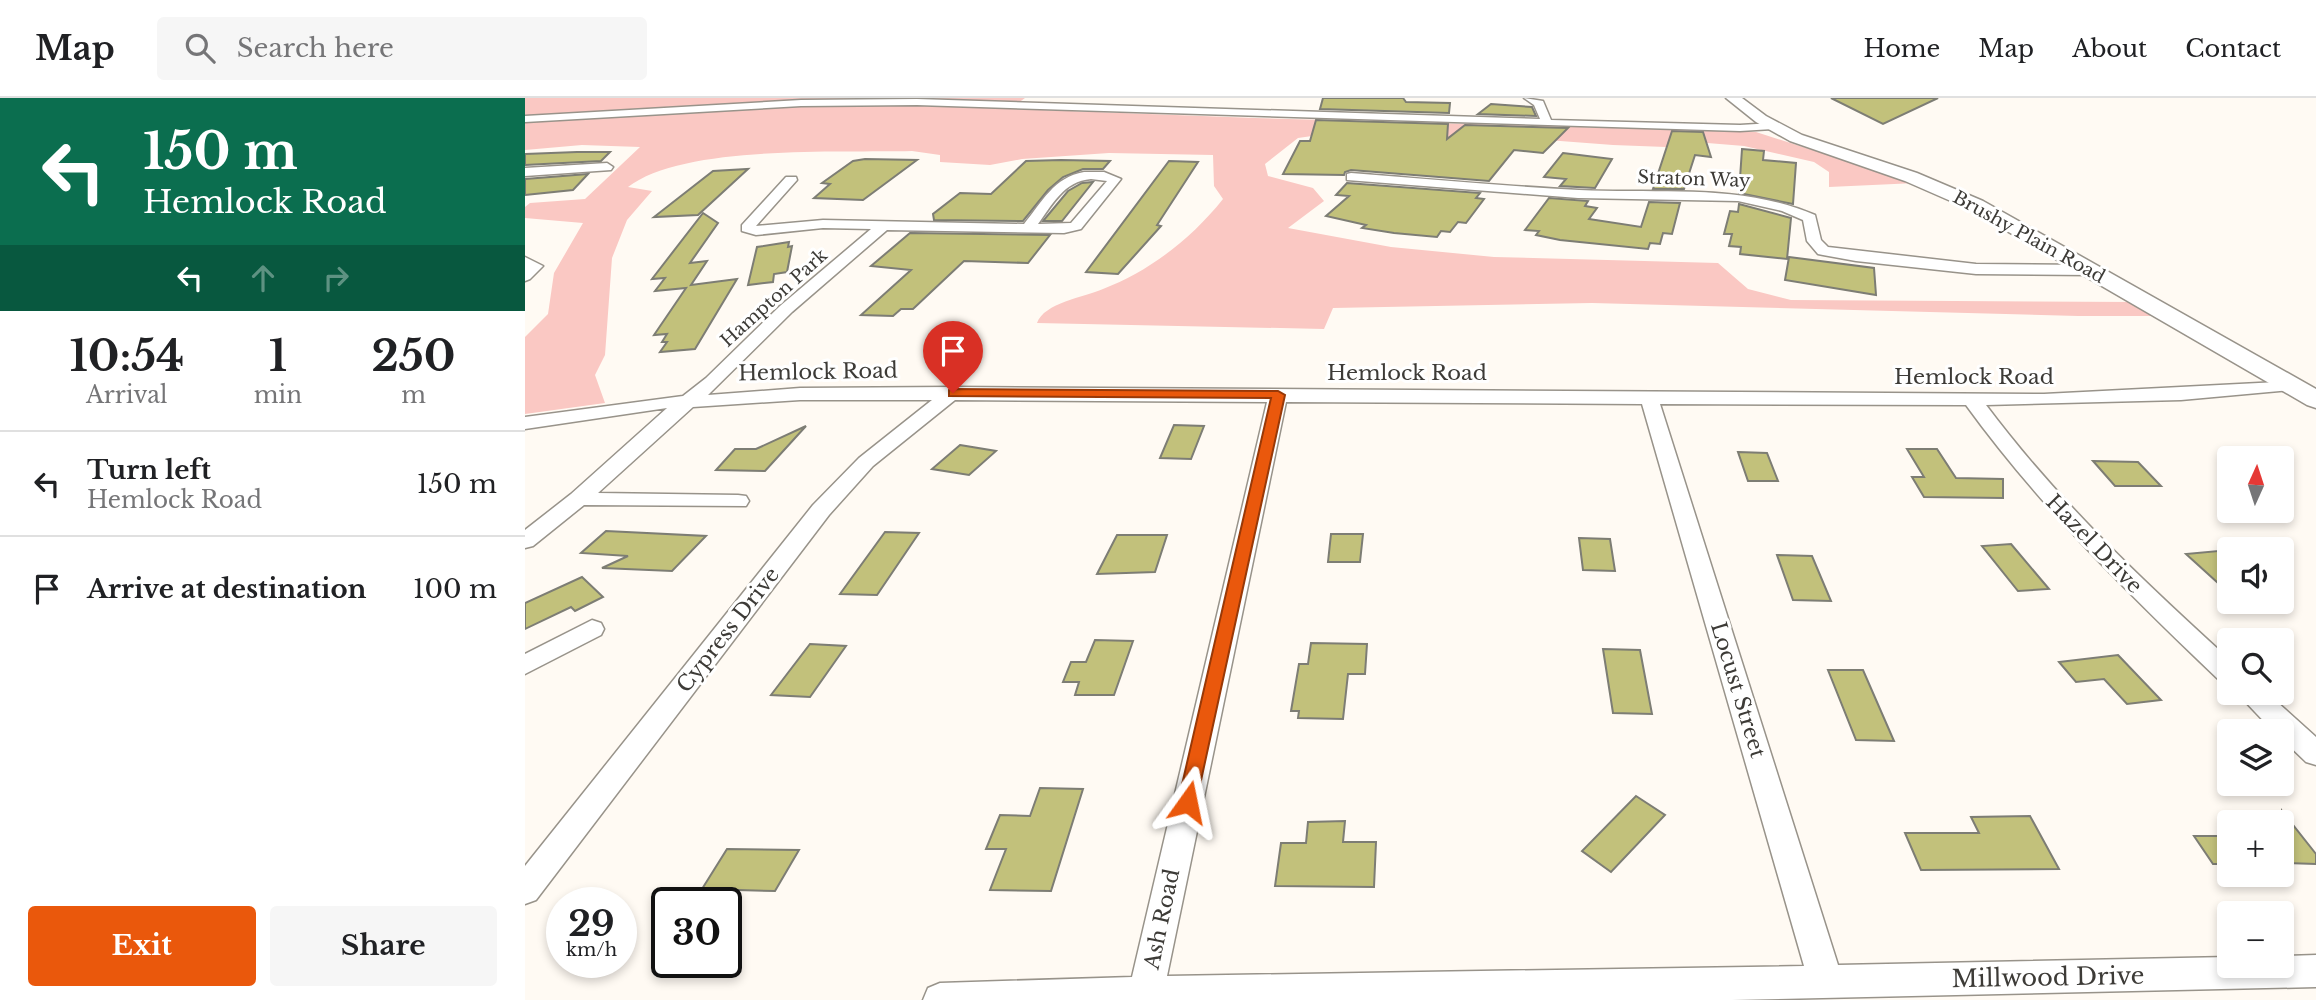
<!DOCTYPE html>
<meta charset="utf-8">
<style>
:root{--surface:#fff;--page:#f6f6f6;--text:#202124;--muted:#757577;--line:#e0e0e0;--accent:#ea580c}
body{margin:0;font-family:"Libre Baskerville",serif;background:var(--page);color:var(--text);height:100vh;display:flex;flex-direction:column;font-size:26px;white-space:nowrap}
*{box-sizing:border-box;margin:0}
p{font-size:23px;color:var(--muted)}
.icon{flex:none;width:38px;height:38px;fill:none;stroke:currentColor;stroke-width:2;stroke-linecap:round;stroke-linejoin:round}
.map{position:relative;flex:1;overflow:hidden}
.sheet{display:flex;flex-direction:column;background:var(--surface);width:525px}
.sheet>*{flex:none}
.banner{background:#0b6e4f;color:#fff;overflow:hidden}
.needle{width:46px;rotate:3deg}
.fabs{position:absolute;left:1692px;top:348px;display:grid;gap:14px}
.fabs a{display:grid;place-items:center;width:77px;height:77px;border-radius:7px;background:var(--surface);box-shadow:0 4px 10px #0003;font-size:35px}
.speed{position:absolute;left:21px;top:789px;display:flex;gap:14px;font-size:35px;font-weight:700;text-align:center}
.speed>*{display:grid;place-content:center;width:91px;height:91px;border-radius:50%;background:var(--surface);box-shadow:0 4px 10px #0003;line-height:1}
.speed small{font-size:18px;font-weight:400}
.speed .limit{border:4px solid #111;border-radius:10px;background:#fff;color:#111}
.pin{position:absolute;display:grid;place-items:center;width:60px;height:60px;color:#fff;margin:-72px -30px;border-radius:50% 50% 50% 0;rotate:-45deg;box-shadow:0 0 7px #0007}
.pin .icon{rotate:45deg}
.me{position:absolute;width:77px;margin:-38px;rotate:12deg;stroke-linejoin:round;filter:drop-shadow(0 0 5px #0008)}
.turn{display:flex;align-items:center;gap:24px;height:147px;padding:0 28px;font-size:32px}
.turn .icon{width:91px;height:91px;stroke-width:2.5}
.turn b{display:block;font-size:49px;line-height:60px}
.lanes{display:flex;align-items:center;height:66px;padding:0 28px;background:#0003;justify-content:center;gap:35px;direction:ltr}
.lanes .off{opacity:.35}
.eta{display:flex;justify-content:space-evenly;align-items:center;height:119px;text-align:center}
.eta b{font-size:42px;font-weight:700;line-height:49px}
.button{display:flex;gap:14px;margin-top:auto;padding:14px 28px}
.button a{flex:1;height:80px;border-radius:7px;background:var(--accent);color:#fff;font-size:28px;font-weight:700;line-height:80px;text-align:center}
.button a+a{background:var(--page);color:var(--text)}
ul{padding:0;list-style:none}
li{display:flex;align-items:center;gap:21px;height:105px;padding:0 28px;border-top:2px solid var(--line)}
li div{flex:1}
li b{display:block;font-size:26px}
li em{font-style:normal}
header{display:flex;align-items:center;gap:42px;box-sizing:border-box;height:98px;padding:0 35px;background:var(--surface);border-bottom:2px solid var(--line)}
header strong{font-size:33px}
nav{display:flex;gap:38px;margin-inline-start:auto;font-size:24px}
.search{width:490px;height:63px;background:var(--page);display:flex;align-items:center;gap:18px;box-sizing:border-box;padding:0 24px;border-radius:7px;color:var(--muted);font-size:26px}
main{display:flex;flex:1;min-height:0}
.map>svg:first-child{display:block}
.green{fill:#fac8c3}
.building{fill:#c2c17b;stroke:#7d7d74;stroke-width:2}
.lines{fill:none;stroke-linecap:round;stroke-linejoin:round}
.street-casing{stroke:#98938a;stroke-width:3}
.secondary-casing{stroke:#98938a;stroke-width:3}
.street{fill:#fff;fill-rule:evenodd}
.secondary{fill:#fff;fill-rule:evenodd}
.route{fill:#ea580c;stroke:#983908;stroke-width:2}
.labels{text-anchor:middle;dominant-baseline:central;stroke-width:6;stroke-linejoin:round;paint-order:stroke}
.far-street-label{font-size:18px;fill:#3d3b37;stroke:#fff}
.street-label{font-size:21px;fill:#3d3b37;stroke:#fff}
.near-street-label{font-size:24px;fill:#3d3b37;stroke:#fff}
</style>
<header>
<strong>Map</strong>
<div class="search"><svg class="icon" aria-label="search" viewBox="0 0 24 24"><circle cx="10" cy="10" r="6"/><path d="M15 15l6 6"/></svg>Search here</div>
<nav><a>Home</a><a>Map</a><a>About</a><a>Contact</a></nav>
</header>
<main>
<section class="sheet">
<div class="banner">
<div class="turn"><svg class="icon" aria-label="left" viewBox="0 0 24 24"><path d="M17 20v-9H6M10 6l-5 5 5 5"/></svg><div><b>150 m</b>Hemlock Road</div></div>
<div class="lanes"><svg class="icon" aria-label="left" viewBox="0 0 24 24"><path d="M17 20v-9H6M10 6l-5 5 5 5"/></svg><svg class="icon off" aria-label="ahead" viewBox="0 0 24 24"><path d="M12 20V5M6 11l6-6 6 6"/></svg><svg class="icon off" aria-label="right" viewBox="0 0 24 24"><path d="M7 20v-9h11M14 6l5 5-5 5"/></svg></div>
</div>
<div class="eta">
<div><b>10:54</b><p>Arrival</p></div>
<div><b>1</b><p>min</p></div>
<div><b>250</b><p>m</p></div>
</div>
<ul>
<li><svg class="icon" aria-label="left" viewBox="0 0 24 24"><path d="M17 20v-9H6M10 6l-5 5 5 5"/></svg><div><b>Turn left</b><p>Hemlock Road</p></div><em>150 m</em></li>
<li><svg class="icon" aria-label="arrive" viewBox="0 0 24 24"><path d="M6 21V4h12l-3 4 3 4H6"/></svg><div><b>Arrive at destination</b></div><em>100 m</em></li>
</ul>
<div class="button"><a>Exit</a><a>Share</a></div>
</section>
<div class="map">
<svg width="1791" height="902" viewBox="0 0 1791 902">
<rect width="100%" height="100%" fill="#fffaf3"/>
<g class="green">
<path d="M0 0H500L493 5 373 2 0 19Z"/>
<path d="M359 6 730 20 1231 34 1391 85 1304 89V74L1289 64 1219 48 1158 43 1141 49 1088 47 971 38 929 42 815 34 773 40 740 66 743 78 788 90 799 103 763 130 866 149 969 159 1193 165 1223 191 1266 202 1609 204 1633 218H1553L1067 205 808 210 799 231 512 225C519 205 559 199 578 191 625 173 667 140 698 101L689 88 688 57 584 55 497 61 465 67 415 64V57L387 53C316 55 158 46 103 89L127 93 102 122 87 160 80 257 70 277 80 305 0 316V239L23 216 29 175 58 125 0 120V109L5 105 60 101 115 49 57 47 0 52V23L270 8Z"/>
</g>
<g class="building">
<path d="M798 0H878L881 4 925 5 924 15 795 11Z"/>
<path d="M1306 0H1413L1358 26Z"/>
<path d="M966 6 1007 9 1011 18 953 16Z"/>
<path d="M791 22 923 26 922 41 940 27 1043 30 1018 55 989 52 964 83 826 72 820 74 819 77 758 76 775 43H785Z"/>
<path d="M1147 33 1178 34 1186 59 1170 57 1159 91H1128Z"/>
<path d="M1217 51 1239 53 1238 62 1271 65 1268 106 1214 95Z"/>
<path d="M52 54H85L76 63 0 67V56Z"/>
<path d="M1038 55 1087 61 1070 90 1035 88 1041 81 1019 79Z"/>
<path d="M340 61 392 62 338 102 289 100 305 86 297 85 328 63Z"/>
<path d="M536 62 585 63 578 71H558L538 79 523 92 498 123 409 122 408 116 435 95 466 96 501 63Z"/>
<path d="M644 63 673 64 632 127 636 128 593 176 561 174Z"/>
<path d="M223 71 173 117 129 119 188 73Z"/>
<path d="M63 76 48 92 0 97V81Z"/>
<path d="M568 84 537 123H518L543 93 557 85Z"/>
<path d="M822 85 955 95 951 100 959 101 941 125 933 124 925 134 916 133 912 139 869 135 837 130 841 127 801 118 824 98 811 97Z"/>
<path d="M1024 100 1063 103 1060 108 1072 110 1064 121 1116 129 1124 104 1155 105 1147 136 1138 135 1135 146 1125 145 1123 151 1035 142 1011 137 1014 133 1000 132Z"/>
<path d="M1214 106 1266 120 1262 161 1215 156 1216 149 1204 148 1207 136H1199L1205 113 1213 114Z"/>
<path d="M178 115 193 125 165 165 182 163 166 187 212 181 170 251 135 254 142 244H137L142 236 129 237 161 190 130 193 140 180 127 181Z"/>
<path d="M385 135 525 137 503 165 439 163 388 211H376L368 218 336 217 386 172 346 168Z"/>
<path d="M264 144 263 149 267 148 262 174 249 176 248 184 223 187 232 149Z"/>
<path d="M1264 159 1349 170 1351 197 1260 182Z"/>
<path d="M649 327 679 328 666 361 635 360Z"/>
<path d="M281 328 240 373 191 372 210 351H231Z"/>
<path d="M435 347 471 353 444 377 407 371Z"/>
<path d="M1382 351H1412L1431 380 1478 381V400L1399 399 1387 379H1399Z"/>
<path d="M1213 354 1242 355 1253 383H1223Z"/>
<path d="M1568 363 1613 364 1636 388H1590Z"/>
<path d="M81 433 181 438 147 473 77 470 103 458 56 455Z"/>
<path d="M360 434 394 435 352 497 315 496Z"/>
<path d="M806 436H838L835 464H803Z"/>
<path d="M592 437H642L630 474 572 476Z"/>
<path d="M1054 440 1085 441 1090 473 1058 472Z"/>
<path d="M1486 446 1524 491 1493 493 1457 448Z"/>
<path d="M1704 452V495L1661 456Z"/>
<path d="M1252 457 1287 458 1306 503 1268 502Z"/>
<path d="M57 479 78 499 50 513 46 509 0 531V505Z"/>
<path d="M570 542 608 543 589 597H550L554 584H538L546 564H561Z"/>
<path d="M786 545 842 546 840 576H823L818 621 773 620 774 613H766L774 566H783Z"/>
<path d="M285 546 321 548 285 599 246 597Z"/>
<path d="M1078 551 1115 552 1127 616 1088 615Z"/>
<path d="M1593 557 1636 602 1602 606 1579 581 1551 584 1534 564Z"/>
<path d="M1303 572H1338L1369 643 1331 642Z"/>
<path d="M515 690 558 691 526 793 465 792 481 751H461L475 717 505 718Z"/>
<path d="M1111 698 1140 717 1086 774 1057 753Z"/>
<path d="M1757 713 1791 756V766L1757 765Z"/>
<path d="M1505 718 1534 771 1396 772 1380 735H1454L1446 719Z"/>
<path d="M820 723 818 744H851L849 789 750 788 756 745H781L783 724Z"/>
<path d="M1669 738H1704V766H1688Z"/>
<path d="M202 751 274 752 250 793 177 791Z"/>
</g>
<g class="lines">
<g class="street-casing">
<g id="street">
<path d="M999 0 1018 3 1026 22 1215 27 1248 25 1254 28 1248 31 1215 33 392 7 276 8 0 24V18L276 2 392 1 1015 21 1009 7Z"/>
<path d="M82 65 88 69 86 72 0 78V70Z"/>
<path d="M559 74H579L596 81 556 131 539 135 362 132 267 214 183 297 275 290 428 289 1519 296 1771 283 1774 287 1765 292 1656 302 1461 307C1532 402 1617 482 1704 561V585L1695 583C1604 496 1515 409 1441 307L1135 306 1313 867 1704 859V868H1757V858L1791 857V889L1207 902H398L403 890 415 885 607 879 742 304 430 302 348 368 304 417 11 802 0 806V768L288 407 334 360 407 302H275L168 309 73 395 213 397 221 398 224 403 221 408 59 407 8 448 0 450V432L46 396 142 310 0 331V319L158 298 181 280 255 208 346 131 298 130 231 137 217 133V127L261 79H271L272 82 231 128 298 122 499 126C517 104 529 79 559 74ZM566 81 582 83 546 125 513 126C527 107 539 83 566 81ZM761 304 1117 306 1279 868 642 878Z"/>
<path d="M826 75C902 81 978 88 1054 92 1134 96 1215 85 1290 117L1296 142 1303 149 1451 166 1566 167 1574 172 1566 177 1451 176 1331 163 1298 157 1293 156 1282 143 1278 122 1257 113 1213 103 1053 100 822 82V76Z"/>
<path d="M0 159 18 168 5 181 0 183Z"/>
<path d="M67 522 76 525 79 531 76 537 0 576V556Z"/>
<path d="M1712 595H1742L1791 639V667L1781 664 1757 641V634H1749Z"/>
</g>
</g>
<g class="secondary-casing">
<path id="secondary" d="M1201 0H1217L1241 18 1277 37 1392 75 1458 103 1791 291V310L1782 307 1444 111 1380 83 1265 43 1231 24Z"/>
</g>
<use href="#street" class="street"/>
<use href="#secondary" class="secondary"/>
</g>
<path class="route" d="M428 291 753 293 760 297 670 710 663 713 656 710 653 704 746 300 424 298V292Z"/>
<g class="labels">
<g class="far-street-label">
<text transform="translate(1169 81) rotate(2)">Straton Way</text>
<text transform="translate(1504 139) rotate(29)">Brushy Plain Road</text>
<text transform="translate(249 200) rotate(-42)">Hampton Park</text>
</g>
<g class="street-label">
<text transform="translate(293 274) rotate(-1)">Hemlock Road</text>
<text x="882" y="275">Hemlock Road</text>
<text x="1449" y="279">Hemlock Road</text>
<text transform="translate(1569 446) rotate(46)">Hazel Drive</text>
<text transform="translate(203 532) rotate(-52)">Cypress Drive</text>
<text transform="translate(1213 592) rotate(73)">Locust Street</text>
<text transform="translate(637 821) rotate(-78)">Ash Road</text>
</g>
<g class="near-street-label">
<text transform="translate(1523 879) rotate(-1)">Millwood Drive</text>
</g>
</g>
</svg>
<div class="fabs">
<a><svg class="needle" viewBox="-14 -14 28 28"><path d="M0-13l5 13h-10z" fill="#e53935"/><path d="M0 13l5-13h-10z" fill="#757577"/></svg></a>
<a><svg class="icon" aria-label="sound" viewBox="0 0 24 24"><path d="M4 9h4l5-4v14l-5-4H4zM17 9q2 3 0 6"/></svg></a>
<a><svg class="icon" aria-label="search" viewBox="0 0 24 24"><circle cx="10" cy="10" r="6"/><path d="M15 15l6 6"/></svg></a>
<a><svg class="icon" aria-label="layers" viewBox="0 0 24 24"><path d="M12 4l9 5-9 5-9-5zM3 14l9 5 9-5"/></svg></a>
<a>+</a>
<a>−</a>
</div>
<div class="speed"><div>29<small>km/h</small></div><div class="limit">30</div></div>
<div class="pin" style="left:428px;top:295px;background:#d93025"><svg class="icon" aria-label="arrive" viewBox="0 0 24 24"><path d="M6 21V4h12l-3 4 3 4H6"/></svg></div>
<svg class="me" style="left:663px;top:704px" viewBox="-20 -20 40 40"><path d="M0-17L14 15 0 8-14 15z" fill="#ea580c" stroke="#fff" stroke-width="4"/></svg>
</div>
</main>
